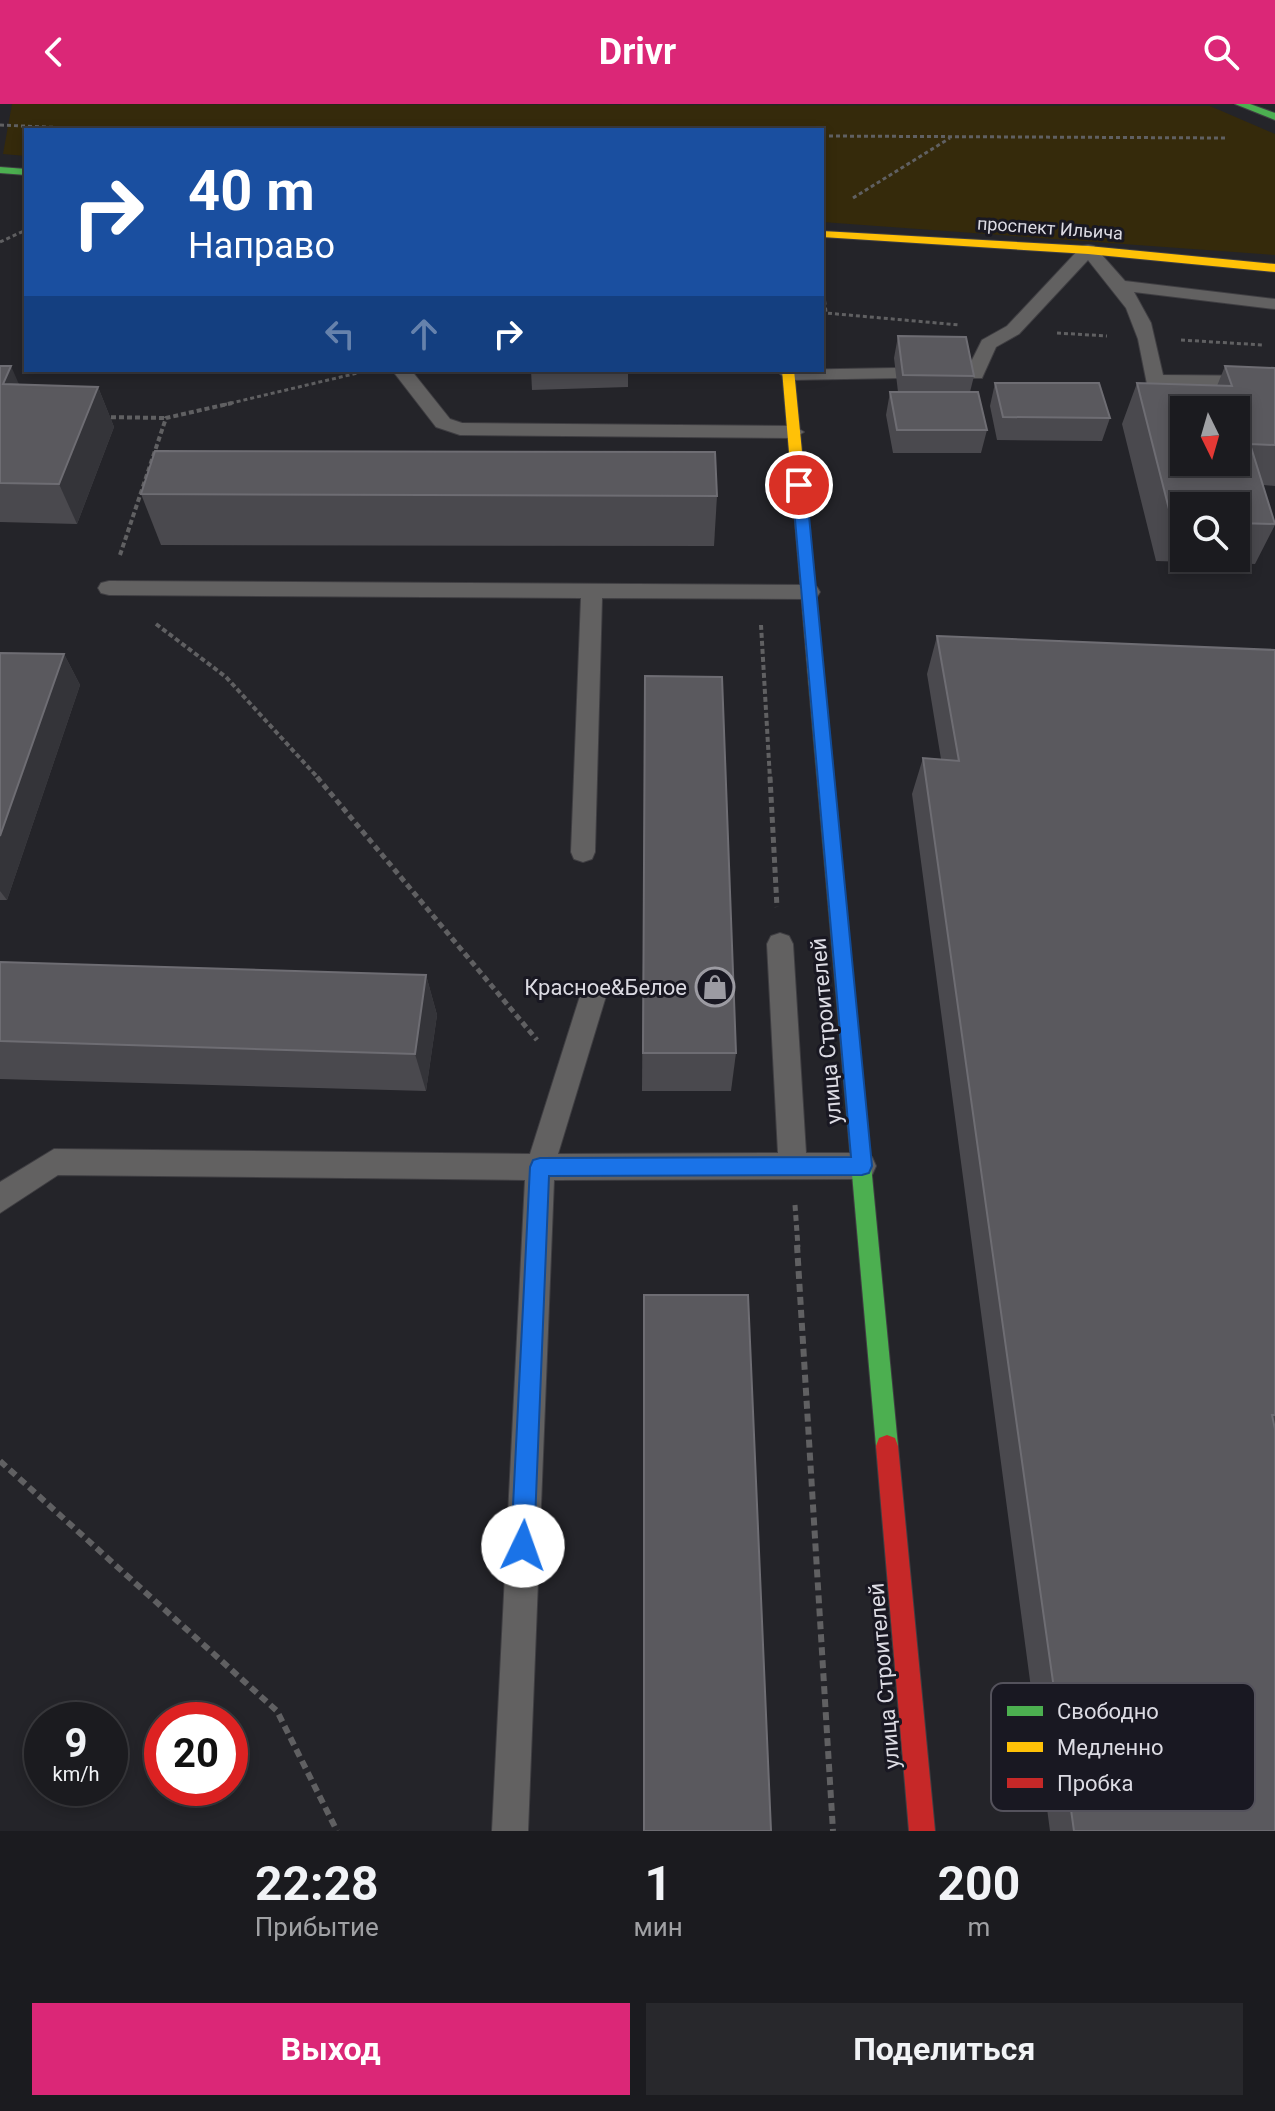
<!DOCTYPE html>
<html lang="ru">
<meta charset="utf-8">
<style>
:root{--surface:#1b1b1f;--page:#28282c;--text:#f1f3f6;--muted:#a0a1a4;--line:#39393d;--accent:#db2777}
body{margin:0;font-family:Roboto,sans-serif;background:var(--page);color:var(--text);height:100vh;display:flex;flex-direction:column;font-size:30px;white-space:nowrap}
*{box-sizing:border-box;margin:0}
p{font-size:26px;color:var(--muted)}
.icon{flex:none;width:44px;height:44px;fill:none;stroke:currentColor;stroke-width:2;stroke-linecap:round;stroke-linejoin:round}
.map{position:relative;height:1727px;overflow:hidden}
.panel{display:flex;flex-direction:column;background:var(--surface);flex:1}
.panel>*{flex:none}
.guide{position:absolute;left:24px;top:24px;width:800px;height:244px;border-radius:0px;box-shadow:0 4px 12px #0003,0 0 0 2px var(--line);background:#1a4fa0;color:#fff;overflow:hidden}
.needle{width:52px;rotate:175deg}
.buttons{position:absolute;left:1170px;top:292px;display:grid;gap:16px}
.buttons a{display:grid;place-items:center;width:80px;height:80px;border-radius:0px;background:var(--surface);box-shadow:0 4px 12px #0003,0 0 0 2px var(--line);font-size:40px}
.speed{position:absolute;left:24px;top:1598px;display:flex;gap:16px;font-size:40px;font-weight:700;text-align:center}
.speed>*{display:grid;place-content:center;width:104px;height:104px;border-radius:50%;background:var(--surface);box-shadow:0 4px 12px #0003,0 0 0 2px var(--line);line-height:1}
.speed small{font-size:20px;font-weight:400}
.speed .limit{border:12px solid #d22;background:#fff;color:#111}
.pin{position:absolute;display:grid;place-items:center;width:68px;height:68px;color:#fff;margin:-34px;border:4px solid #fff;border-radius:50%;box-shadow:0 2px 8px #0007}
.me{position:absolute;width:88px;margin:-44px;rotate:3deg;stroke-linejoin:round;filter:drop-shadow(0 0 6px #0008)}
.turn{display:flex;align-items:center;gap:28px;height:168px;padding:0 32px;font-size:36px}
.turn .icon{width:104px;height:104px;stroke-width:2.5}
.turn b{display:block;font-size:56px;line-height:68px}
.lanes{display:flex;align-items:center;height:76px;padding:0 32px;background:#0003;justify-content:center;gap:40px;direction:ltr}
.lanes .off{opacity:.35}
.eta{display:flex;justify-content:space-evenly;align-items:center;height:136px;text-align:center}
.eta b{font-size:48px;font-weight:700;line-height:56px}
.button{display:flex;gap:16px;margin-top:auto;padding:16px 32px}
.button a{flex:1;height:92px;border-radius:0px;background:var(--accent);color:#fff;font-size:32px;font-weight:700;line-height:92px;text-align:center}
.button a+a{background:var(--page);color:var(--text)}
header{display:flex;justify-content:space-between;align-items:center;height:104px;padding:0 32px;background:var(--accent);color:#fff;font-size:36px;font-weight:700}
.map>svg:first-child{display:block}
.green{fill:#352a0b}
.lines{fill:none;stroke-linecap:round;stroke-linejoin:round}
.lane-casing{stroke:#3f3e42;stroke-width:2}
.fast-casing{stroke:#3f3e42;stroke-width:2}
.slow-casing{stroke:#3f3e42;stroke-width:2}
.jam-casing{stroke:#3f3e42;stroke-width:2}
.path-far3{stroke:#606062;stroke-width:3;stroke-dasharray:4 3;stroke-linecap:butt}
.path-far2{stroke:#606062;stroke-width:4;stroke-dasharray:5 3;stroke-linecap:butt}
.path-far1{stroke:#606062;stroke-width:5;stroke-dasharray:6 4;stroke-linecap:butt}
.path{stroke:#606062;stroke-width:6;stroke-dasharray:8 5;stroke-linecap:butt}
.lane{fill:#626161;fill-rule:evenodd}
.fast{fill:#4caf50;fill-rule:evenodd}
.slow{fill:#ffc107;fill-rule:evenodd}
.jam{fill:#c62828;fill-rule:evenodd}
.wall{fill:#4a494e;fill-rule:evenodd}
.shaded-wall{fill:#343439}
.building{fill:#5a595e;stroke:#6e6d73;stroke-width:2;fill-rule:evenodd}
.route{fill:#1a73e8;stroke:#114b97;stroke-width:2}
.labels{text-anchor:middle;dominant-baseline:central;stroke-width:6;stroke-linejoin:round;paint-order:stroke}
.far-street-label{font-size:18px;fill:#dcdbe3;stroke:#191822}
.poi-label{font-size:22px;fill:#dcdbe3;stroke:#191822;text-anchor:end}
.street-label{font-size:22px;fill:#dcdbe3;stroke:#191822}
.key{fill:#191822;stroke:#54525c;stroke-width:2}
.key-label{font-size:22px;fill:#dcdbe3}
</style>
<header><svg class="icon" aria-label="back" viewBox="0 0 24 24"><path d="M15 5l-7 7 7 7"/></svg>Drivr<svg class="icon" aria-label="search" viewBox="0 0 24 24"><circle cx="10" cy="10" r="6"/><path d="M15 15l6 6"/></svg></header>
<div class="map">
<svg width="1275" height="1727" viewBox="0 0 1275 1727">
<rect width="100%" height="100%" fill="#242429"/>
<path class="green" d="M12 0 1210 2 1275 30V151L822 118V26H26V52L3 50Z"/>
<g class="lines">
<g class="lane-casing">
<g id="lane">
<path d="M1088 141 1094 142 1125 177 1275 195V205L1134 188 1151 219 1163 271 1275 272V284L1147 280 1138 235 1126 204 1088 156 1019 230 996 243 982 274H956L954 270 956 266 968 264 982 236 1007 222 1082 142Z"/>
<path d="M895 264 902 266 904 270 902 274 789 276 780 270 783 266Z"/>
<path d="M392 266H411L450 315 462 319 794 322 804 328 794 334 460 331 436 323Z"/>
<path d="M109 477 809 481 817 483 820 488 817 493 809 495 602 494 595 748 592 755 583 758 574 755 571 748 581 494 109 491 101 489 98 484 101 479Z"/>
<path d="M780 829 789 832 793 840 806 1049H862L872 1053 876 1062 872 1071 862 1075 554 1076 528 1727H492L525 1076 58 1071 0 1109V1078L54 1045 530 1050 580 892 584 884 593 881 602 884 606 892 558 1050 778 1049 767 840 771 832Z"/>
</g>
</g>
<g class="fast-casing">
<g id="fast">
<path d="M1235 0H1250L1275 9V16Z"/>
<path d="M0 63 26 65V71L0 69Z"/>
<path d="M817 576 825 582 898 1342 895 1350 887 1353 879 1350 876 1342 809 582Z"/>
</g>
</g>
<g class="slow-casing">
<g id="slow">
<path d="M822 127 1088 142 1275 160V168L1088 150 822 133Z"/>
<path d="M782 266H794L825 582 817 588 809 582Z"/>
</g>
</g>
<g class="jam-casing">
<path id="jam" d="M887 1331 895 1334 898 1342 935 1727H909L876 1342 879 1334Z"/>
</g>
<g class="path-far3">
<path d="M0 21 112 26"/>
<path d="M822 32 1225 34"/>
<path d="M853 94 950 34"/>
<path d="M0 138 26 126"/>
<path d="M822 176 826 208"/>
<path d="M822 206 826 209 959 221"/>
<path d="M1057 229 1107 232"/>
<path d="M1181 236 1263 241"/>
<path d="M223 301 366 267"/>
</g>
<g class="path-far2">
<path d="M103 313 166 314"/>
<path d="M120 451 166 314 232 299"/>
<path d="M156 520 226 573 319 675"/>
<path d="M761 521 770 675"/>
</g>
<g class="path-far1">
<path d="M317 673 537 936"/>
<path d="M770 673 777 803"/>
<path d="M795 1101 798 1143"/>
</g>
<g class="path">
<path d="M797 1141 833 1727"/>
<path d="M0 1357 277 1607 337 1727"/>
</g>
<use href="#lane" class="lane"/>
<use href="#fast" class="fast"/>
<use href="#slow" class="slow"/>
<use href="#jam" class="jam"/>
</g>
<g class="wall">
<path d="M898 232 974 272 970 288 987 326 981 349H893L886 311 890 288H898L894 254Z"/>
<path d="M0 262 19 280 98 283 114 323 77 420 0 418Z"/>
<path d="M1225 262 1275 264V382L1263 381 1275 421 1255 460 1156 457 1122 320 1137 279 1217 282ZM1184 402H1236V454H1184Z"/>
<path d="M531 266H628V283L532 286Z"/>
<path d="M995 279 1110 314 1102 337 997 336 990 302Z"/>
<path d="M141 390 717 392 714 442 161 441Z"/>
<path d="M937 532 1275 546V1727H1050L912 690 923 654 941 655 927 570Z"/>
<path d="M0 549 64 550 80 581 7 796H0Z"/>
<path d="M645 572 736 949 731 987H642Z"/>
<path d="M0 858 426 871 437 911 426 987 0 975Z"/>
</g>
<g class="shaded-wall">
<path d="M11 262 29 303 3 280Z"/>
<path d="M98 283 114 323 77 420 59 380Z"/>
<path d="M64 550 80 581 7 796 0 787V732Z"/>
<path d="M426 871 437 911 426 987 415 950Z"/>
</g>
<g class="building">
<path d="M898 232 966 233 974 272 903 271Z"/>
<path d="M0 262H11L3 280 98 283 59 380 0 379Z"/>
<path d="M1225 262 1275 264V341L1250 340 1275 420 1236 419V402H1184V418L1172 417 1137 279 1232 282ZM1184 306H1236V358H1184Z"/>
<path d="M995 279H1099L1110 314 1003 313Z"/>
<path d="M890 288H978L987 326H897Z"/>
<path d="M155 347 715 348 717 392 141 390Z"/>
<path d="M937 532 1275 546V1311H1272L1275 1325V1727H1074L923 654 959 657Z"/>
<path d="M0 549 64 550 0 732Z"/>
<path d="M645 572 722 573 736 949H643Z"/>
<path d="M0 858 426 871 415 950 0 937Z"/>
<path d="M644 1191H748L771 1727H644Z"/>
</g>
<path class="route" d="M799 377 806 381 872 1062 869 1069 862 1071 549 1072 534 1442 531 1451 523 1454 514 1451 511 1442 530 1063 533 1056 540 1054 851 1053 792 381Z"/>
<defs>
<g id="shop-ring" transform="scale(2)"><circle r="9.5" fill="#191822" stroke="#9c9ba2" stroke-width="1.5"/><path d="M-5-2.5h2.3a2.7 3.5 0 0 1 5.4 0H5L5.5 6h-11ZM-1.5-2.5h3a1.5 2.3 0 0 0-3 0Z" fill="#9c9ba2"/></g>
</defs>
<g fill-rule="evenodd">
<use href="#shop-ring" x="715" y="883"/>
</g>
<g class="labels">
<g class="far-street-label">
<text transform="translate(1050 124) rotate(4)">проспект Ильича</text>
</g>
<g class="poi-label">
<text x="687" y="883">Красное&amp;Белое</text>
</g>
<g class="street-label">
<text transform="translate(826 927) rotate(-95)">улица Строителей</text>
<text transform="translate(884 1572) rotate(-95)">улица Строителей</text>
</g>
</g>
<rect x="991" y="1579" width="264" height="128" rx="12" class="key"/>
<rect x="1007" y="1602" width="36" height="10" fill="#4caf50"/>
<rect x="1007" y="1638" width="36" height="10" fill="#ffc107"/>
<rect x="1007" y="1674" width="36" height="10" fill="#c62828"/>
<g class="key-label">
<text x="1057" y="1615">Свободно</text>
<text x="1057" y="1651">Медленно</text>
<text x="1057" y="1687">Пробка</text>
</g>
</svg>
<div class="buttons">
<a><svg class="needle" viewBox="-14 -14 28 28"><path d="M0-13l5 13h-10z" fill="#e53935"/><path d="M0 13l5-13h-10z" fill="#a0a1a4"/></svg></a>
<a><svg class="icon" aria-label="search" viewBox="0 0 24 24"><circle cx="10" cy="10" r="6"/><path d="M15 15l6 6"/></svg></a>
</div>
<div class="speed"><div>9<small>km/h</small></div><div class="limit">20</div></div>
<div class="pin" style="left:799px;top:381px;background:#d93025"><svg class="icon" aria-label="arrive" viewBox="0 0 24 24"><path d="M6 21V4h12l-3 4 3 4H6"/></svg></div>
<svg class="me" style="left:523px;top:1442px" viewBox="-20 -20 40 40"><circle r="19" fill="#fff"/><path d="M0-13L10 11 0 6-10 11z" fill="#1a73e8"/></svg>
<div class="guide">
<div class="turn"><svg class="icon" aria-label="right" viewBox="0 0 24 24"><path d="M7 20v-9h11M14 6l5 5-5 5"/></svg><div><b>40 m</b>Направо</div></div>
<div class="lanes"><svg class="icon off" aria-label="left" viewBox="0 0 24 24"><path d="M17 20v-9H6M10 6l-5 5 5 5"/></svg><svg class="icon off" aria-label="ahead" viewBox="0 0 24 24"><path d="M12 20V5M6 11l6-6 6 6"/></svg><svg class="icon" aria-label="right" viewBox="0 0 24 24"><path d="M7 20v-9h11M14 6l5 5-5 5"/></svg></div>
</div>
</div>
<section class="panel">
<div class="eta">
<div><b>22:28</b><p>Прибытие</p></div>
<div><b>1</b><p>мин</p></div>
<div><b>200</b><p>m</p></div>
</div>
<div class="button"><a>Выход</a><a>Поделиться</a></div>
</section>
